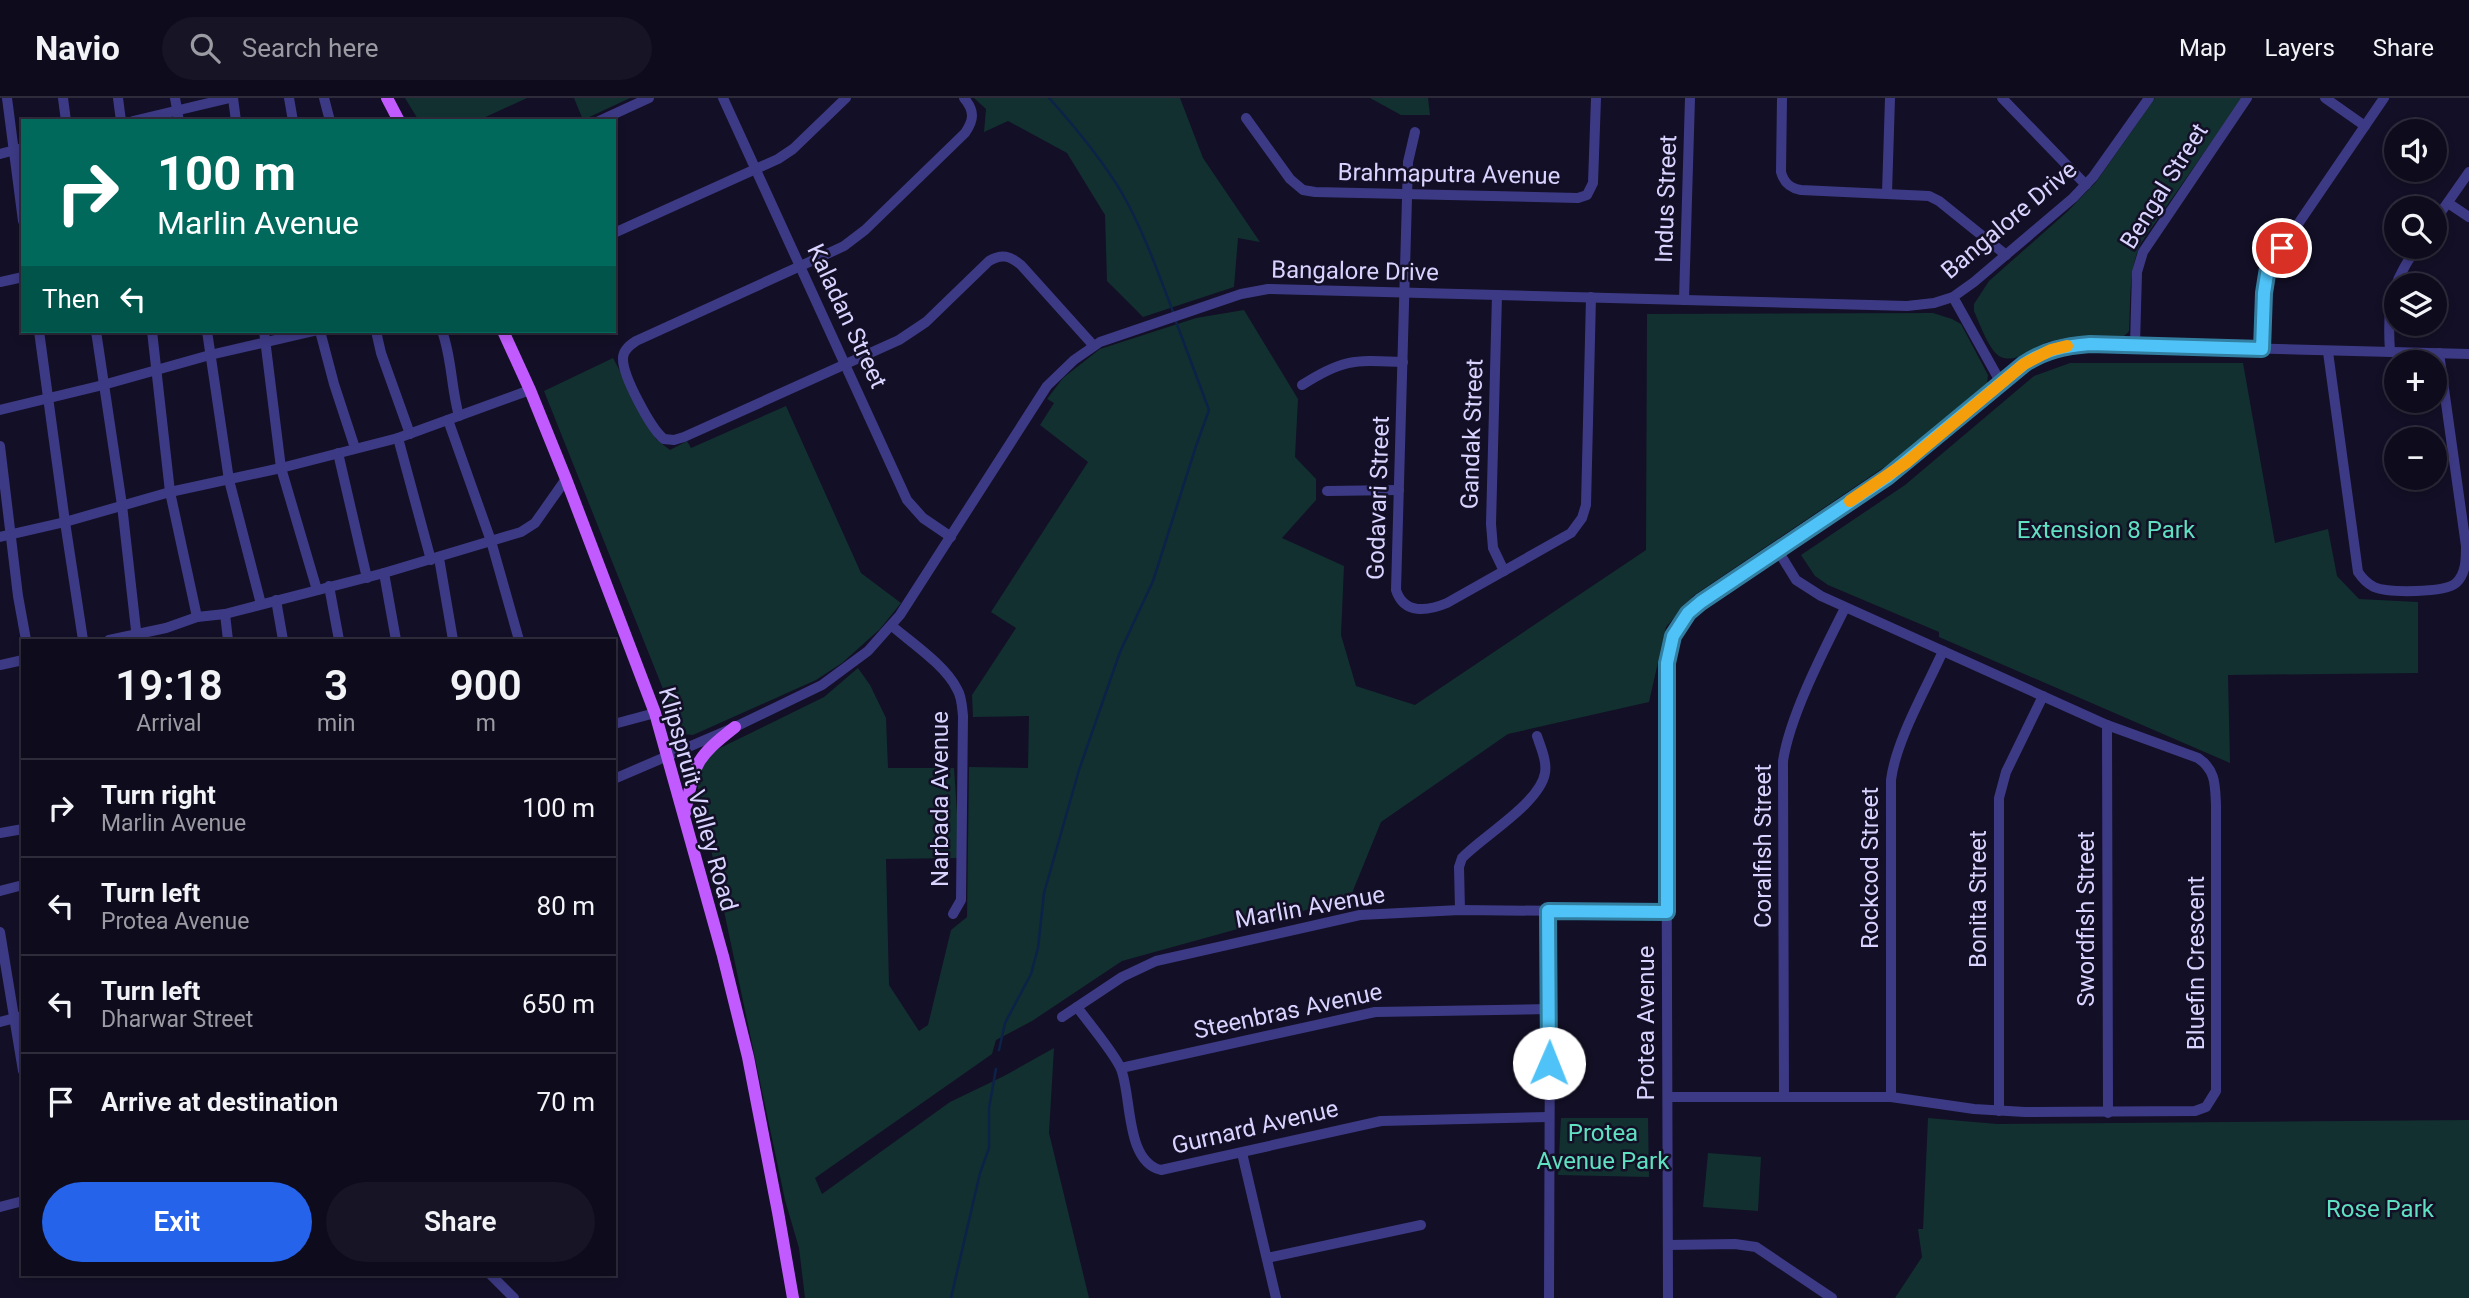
<!DOCTYPE html>
<meta charset="utf-8">
<style>
:root{--surface:#0e0b1c;--page:#171425;--text:#f1f3f6;--muted:#9b9ba3;--line:#2e2b3b;--accent:#2563eb}
body{margin:0;font-family:Roboto,sans-serif;background:var(--page);color:var(--text);height:100vh;display:flex;flex-direction:column;font-size:26px;white-space:nowrap}
*{box-sizing:border-box;margin:0}
p{font-size:23px;color:var(--muted)}
.icon{flex:none;width:38px;height:38px;fill:none;stroke:currentColor;stroke-width:2;stroke-linecap:round;stroke-linejoin:round}
.map{position:relative;flex:1;overflow:hidden}
.panel{position:absolute;left:21px;top:541px;width:595px;height:637px;display:flex;flex-direction:column;background:var(--surface);border-radius:0px;box-shadow:0 4px 10px #0003,0 0 0 2px var(--line)}
.panel>*{flex:none}
.banner{position:absolute;left:21px;top:21px;width:595px;height:214px;border-radius:0px;box-shadow:0 4px 10px #0003,0 0 0 2px var(--line);background:#00695c;color:#fff;overflow:hidden}
.tools{position:absolute;left:2384px;top:21px;display:grid;gap:14px}
.tools a{display:grid;place-items:center;width:63px;height:63px;border-radius:50%;background:var(--surface);box-shadow:0 4px 10px #0003,0 0 0 2px var(--line);font-size:35px}
.pin{position:absolute;display:grid;place-items:center;width:60px;height:60px;color:#fff;margin:-30px;border:4px solid #fff;border-radius:50%;box-shadow:0 2px 7px #0007}
.me{position:absolute;width:77px;margin:-38px;rotate:1deg;stroke-linejoin:round;filter:drop-shadow(0 0 5px #0008)}
.turn{display:flex;align-items:center;gap:24px;height:147px;padding:0 21px;font-size:32px}
.turn .icon{width:91px;height:91px;stroke-width:2.5}
.turn b{display:block;font-size:49px;line-height:60px}
.then{display:flex;align-items:center;height:66px;padding:0 21px;background:#0003;gap:14px;font-size:26px}
.eta{display:flex;justify-content:space-evenly;align-items:center;height:119px;text-align:center}
.eta b{font-size:42px;font-weight:600;line-height:49px}
.action{display:flex;gap:14px;margin-top:auto;padding:14px 21px}
.action a{flex:1;height:80px;border-radius:42px;background:var(--accent);color:#fff;font-size:28px;font-weight:600;line-height:80px;text-align:center}
.action a+a{background:var(--page);color:var(--text)}
ul{padding:0;list-style:none}
li{display:flex;align-items:center;gap:21px;height:98px;padding:0 21px;border-top:2px solid var(--line)}
li div{flex:1}
li b{display:block;font-size:26px}
li em{font-style:normal}
header{display:flex;align-items:center;gap:42px;box-sizing:border-box;height:98px;padding:0 35px;background:var(--surface);border-bottom:2px solid var(--line)}
header strong{font-size:33px}
nav{display:flex;gap:38px;margin-inline-start:auto;font-size:24px}
.search{width:490px;height:63px;background:var(--page);display:flex;align-items:center;gap:18px;box-sizing:border-box;padding:0 24px;border-radius:38px;color:var(--muted);font-size:26px}
.map>svg:first-child{display:block}
.green{fill:#12302f}
.lines{fill:none;stroke-linecap:round;stroke-linejoin:round}
.stream{stroke:#0c2248;stroke-width:2.5}
.minor{stroke:#3d3a85;stroke-width:10}
.major{stroke:#c25bff;stroke-width:12}
.route-casing{stroke:#337fa1;stroke-width:18}
.route{stroke:#4fc3f7;stroke-width:12}
.slow{stroke:#f59e0b;stroke-width:12}
.labels{text-anchor:middle;dominant-baseline:central;stroke-width:5;stroke-linejoin:round;paint-order:stroke}
.street-label{font-size:24px;fill:#d9d4ff;stroke:#130f26}
.park-label{font-size:24px;fill:#5fe0c0;stroke:#130f26}
</style>
<header>
<strong>Navio</strong>
<div class="search"><svg class="icon" aria-label="search" viewBox="0 0 24 24"><circle cx="10" cy="10" r="6"/><path d="M15 15l6 6"/></svg>Search here</div>
<nav><a>Map</a><a>Layers</a><a>Share</a></nav>
</header>
<div class="map">
<svg width="2469" height="1200" viewBox="0 0 2469 1200">
<rect width="100%" height="100%" fill="#130f26"/>
<g class="green">
<path d="M405 0H527L477 23H419Z"/>
<path d="M574 0H630L583 22Z"/>
<path d="M974 0H1180L1203 60 1260 144 1238 140 1234 189 1143 219 1107 183 1105 117 1067 55 1008 23 984 34 986 11Z"/>
<path d="M1370 0H1428L1430 17H1401Z"/>
<path d="M2155 0H2242L2141 145C2128 172 2131 203 2129 233 2126 237 2122 240 2116 241 2096 243 2073 237 2051 243 2035 247 2018 266 2001 259 1990 255 1979 224 1974 213V206L1989 183 2068 113 2096 84Z"/>
<path d="M1244 212 1298 301 1295 359 1316 381V402L1282 440 1344 468 1341 537 1356 588 1415 607 1646 452 1647 216 1933 215 1952 221 1961 226 1988 277 1987 286 1981 295 1911 351 1693 498 1666 529 1649 604 1508 636 1381 724 1350 800 1122 863 1032 923 996 942 992 956 815 1080 822 1096 950 1004 1004 978 1054 950 1049 1035 1089 1200H805L799 1150 785 1102 697 685 702 665 718 651 824 599 858 570 870 587 886 620 888 670H954L960 760 886 761 889 887 919 933 928 927 951 832 967 819 969 669 1028 670 1029 618 973 619 972 597 1016 530 991 514 1088 364 1040 327 1054 305 1047 301 1063 280 1100 251 1196 220Z"/>
<path d="M613 260 656 341 670 352 687 343 691 350 786 308 861 475 901 505 880 531 842 565 816 582 693 637 683 636 679 631 544 293Z"/>
<path d="M2070 265H2243L2275 445 2328 431 2337 478 2359 501 2418 504V575L2228 577 2230 665 1939 539V534L1828 487 1815 478 1801 457 1905 387 2034 278Z"/>
<path d="M1561 1020H1648L1649 1079 1558 1077Z"/>
<path d="M1928 1020 1997 1026 2469 1022V1200H1895L1922 1159 1918 1131H1923Z"/>
<path d="M1708 1055 1761 1059 1758 1113 1703 1109Z"/>
</g>
<g class="lines">
<g class="stream">
<path d="M1049 0C1076 30 1101 60 1122 95 1143 132 1158 174 1173 214"/>
<path d="M999 952 1005 925 1031 876 1038 850 1044 795 1079 672 1120 554 1153 483 1196 348 1209 312 1175 221"/>
<path d="M951 1200 980 1075 989 1050V1010L996 971"/>
</g>
<g class="minor">
<path d="M7 0 23 123"/>
<path d="M63 0 66 23"/>
<path d="M118 0 121 23"/>
<path d="M175 0 179 23"/>
<path d="M233 0 236 23"/>
<path d="M289 0 293 23"/>
<path d="M324 0 330 23"/>
<path d="M723 0 907 402 923 420 951 439"/>
<path d="M964 0C975 13 974 22 965 35L865 132 844 148 829 155 636 243C630 247 623 252 623 260 622 277 651 331 664 341L674 342 684 339 899 242 926 224 989 163C1002 155 1010 158 1021 167L1093 247"/>
<path d="M1782 0 1781 74C1784 85 1790 90 1801 92L1929 98 1939 103 2006 157"/>
<path d="M2002 0 2086 87"/>
<path d="M2325 0 2365 28"/>
<path d="M1246 20 1290 81 1303 92 1315 94 1578 100 1587 97 1593 85 1596 0"/>
<path d="M133 23 230 0"/>
<path d="M599 23 649 0"/>
<path d="M1415 34 1408 64 1396 492C1404 517 1428 513 1447 505L1571 435 1582 420 1586 407 1591 199"/>
<path d="M0 56 23 50"/>
<path d="M1887 95 1890 0"/>
<path d="M2448 105 2469 119"/>
<path d="M2434 124 2469 74"/>
<path d="M614 135 778 61 793 51 846 0"/>
<path d="M0 184 23 179"/>
<path d="M1497 197 1491 426 1493 450 1504 473"/>
<path d="M1953 199 2001 285"/>
<path d="M1684 202 1690 0"/>
<path d="M39 233 65 424 83 542"/>
<path d="M96 233 122 407 137 541"/>
<path d="M152 233 170 394 197 519"/>
<path d="M207 233 229 382 261 506"/>
<path d="M264 233 281 370 317 492"/>
<path d="M320 233 334 286 355 350"/>
<path d="M376 233 381 255 410 336"/>
<path d="M442 233C452 260 451 290 459 318"/>
<path d="M2135 247 2137 174 2143 154 2247 0"/>
<path d="M2262 251 2264 195 2268 170 2384 0"/>
<path d="M2328 254 2358 474C2362 480 2366 485 2374 489 2388 495 2444 495 2456 485 2466 476 2466 461 2466 448L2439 255"/>
<path d="M2390 254C2387 207 2390 188 2417 149"/>
<path d="M1302 287C1344 260 1355 262 1403 264"/>
<path d="M0 312 103 287 210 257 314 233"/>
<path d="M448 322 491 443 519 542"/>
<path d="M398 340 431 462"/>
<path d="M0 348 18 498 26 542"/>
<path d="M338 355 367 480"/>
<path d="M1327 393 1399 392"/>
<path d="M0 439 65 424 170 394 281 370 398 340 530 292"/>
<path d="M439 460 453 542"/>
<path d="M384 475 396 542"/>
<path d="M329 488 339 542"/>
<path d="M276 502 283 542"/>
<path d="M225 516 228 542"/>
<path d="M892 528C912 545 946 568 957 591 962 599 962 609 963 618L961 802 953 816"/>
<path d="M109 542 166 530 197 519 225 516 384 475 521 434 535 425 566 381"/>
<path d="M0 567 23 562"/>
<path d="M614 626 655 615"/>
<path d="M2107 627 2108 1015"/>
<path d="M614 681 735 629 822 587 868 553 900 517 1047 288 1074 262 1100 244 1241 196 1268 191 1907 208 1934 205 1953 199 1974 184 2073 100 2093 79 2149 0"/>
<path d="M0 735 23 731"/>
<path d="M0 793 23 787"/>
<path d="M1460 812 1459 769 1462 760C1483 738 1540 705 1545 675 1547 663 1541 650 1537 638"/>
<path d="M1547 813 1550 911 1549 1200"/>
<path d="M0 834 23 973"/>
<path d="M1077 909C1088 924 1115 956 1121 971 1132 999 1125 1063 1161 1072L1381 1023 1549 1019"/>
<path d="M1062 919 1122 879 1156 863 1360 817 1460 812 1667 814"/>
<path d="M0 924 23 918"/>
<path d="M1121 970 1375 914 1550 911"/>
<path d="M1668 999H1891L1974 1011 2025 1014 2195 1013 2206 1009 2216 993V707C2215 687 2216 672 2198 660L2107 627 1821 498 1796 482 1777 451"/>
<path d="M1784 999 1783 663C1790 617 1824 552 1845 510"/>
<path d="M1891 999V682C1896 642 1926 591 1943 553"/>
<path d="M1999 1013V700L2006 674 2043 598"/>
<path d="M1242 1055 1276 1200"/>
<path d="M0 1109 23 1103"/>
<path d="M1668 1147 1735 1146 1756 1149 1832 1200"/>
<path d="M1267 1160 1421 1127"/>
<path d="M490 1176 514 1200"/>
<path d="M1668 1200 1666 581 1670 550 1673 538 1683 522 1701 504 1887 379 2024 266 2042 255 2064 249 2090 246 2469 256"/>
</g>
<g class="major">
<path d="M387 0 399 23"/>
<path d="M503 233 530 292 566 381 655 615 723 858 748 959 778 1114 793 1200"/>
<path d="M685 715C695 665 694 661 735 629"/>
</g>
</g>
<g class="lines">
<g class="route-casing">
<path id="route" d="M1549 965 1548 813 1667 814V565L1673 538 1688 515 1701 504 1887 379 2024 266C2045 252 2065 248 2090 246L2262 251 2264 195 2268 170 2282 150"/>
</g>
<use href="#route" class="route"/>
<path class="slow" d="M1850 403 1907 364 2024 266 2051 252 2067 248"/>
</g>
<g class="labels">
<g class="street-label">
<text transform="translate(1449 76) rotate(1)">Brahmaputra Avenue</text>
<text transform="translate(2164 88) rotate(-58)">Bengal Street</text>
<text transform="translate(1666 101) rotate(-88)">Indus Street</text>
<text transform="translate(2009 122) rotate(-40)">Bangalore Drive</text>
<text transform="translate(1355 173) rotate(1)">Bangalore Drive</text>
<text transform="translate(847 218) rotate(65)">Kaladan Street</text>
<text transform="translate(1472 336) rotate(-88)">Gandak Street</text>
<text transform="translate(1378 400) rotate(-88)">Godavari Street</text>
<text transform="translate(698 701) rotate(74)">Klipspruit Valley Road</text>
<text transform="translate(940 701) rotate(-90)">Narbada Avenue</text>
<text transform="translate(1763 748) rotate(-90)">Coralfish Street</text>
<text transform="translate(1870 770) rotate(-90)">Rockcod Street</text>
<text transform="translate(1978 801) rotate(-90)">Bonita Street</text>
<text transform="translate(1310 809) rotate(-10)">Marlin Avenue</text>
<text transform="translate(2086 821) rotate(-90)">Swordfish Street</text>
<text transform="translate(2196 865) rotate(-90)">Bluefin Crescent</text>
<text transform="translate(1288 913) rotate(-12)">Steenbras Avenue</text>
<text transform="translate(1646 925) rotate(-90)">Protea Avenue</text>
<text transform="translate(1255 1029) rotate(-13)">Gurnard Avenue</text>
</g>
<g class="park-label">
<text x="2106" y="432">Extension 8 Park</text>
<text x="1603" y="1035">Protea<tspan x="1603" dy="28">Avenue Park</tspan></text>
<text x="2380" y="1111">Rose Park</text>
</g>
</g>
</svg>
<div class="tools">
<a><svg class="icon" aria-label="sound" viewBox="0 0 24 24"><path d="M4 9h4l5-4v14l-5-4H4zM17 9q2 3 0 6"/></svg></a>
<a><svg class="icon" aria-label="search" viewBox="0 0 24 24"><circle cx="10" cy="10" r="6"/><path d="M15 15l6 6"/></svg></a>
<a><svg class="icon" aria-label="layers" viewBox="0 0 24 24"><path d="M12 4l9 5-9 5-9-5zM3 14l9 5 9-5"/></svg></a>
<a>+</a>
<a>−</a>
</div>
<div class="pin" style="left:2282px;top:150px;background:#d93025"><svg class="icon" aria-label="arrive" viewBox="0 0 24 24"><path d="M6 21V4h12l-3 4 3 4H6"/></svg></div>
<svg class="me" style="left:1549px;top:965px" viewBox="-20 -20 40 40"><circle r="19" fill="#fff"/><path d="M0-13L10 11 0 6-10 11z" fill="#4fc3f7"/></svg>
<div class="banner">
<div class="turn"><svg class="icon" aria-label="right" viewBox="0 0 24 24"><path d="M7 20v-9h11M14 6l5 5-5 5"/></svg><div><b>100 m</b>Marlin Avenue</div></div>
<div class="then">Then<svg class="icon" aria-label="left" viewBox="0 0 24 24"><path d="M17 20v-9H6M10 6l-5 5 5 5"/></svg></div>
</div>
<section class="panel">
<div class="eta">
<div><b>19:18</b><p>Arrival</p></div>
<div><b>3</b><p>min</p></div>
<div><b>900</b><p>m</p></div>
</div>
<ul>
<li><svg class="icon" aria-label="right" viewBox="0 0 24 24"><path d="M7 20v-9h11M14 6l5 5-5 5"/></svg><div><b>Turn right</b><p>Marlin Avenue</p></div><em>100 m</em></li>
<li><svg class="icon" aria-label="left" viewBox="0 0 24 24"><path d="M17 20v-9H6M10 6l-5 5 5 5"/></svg><div><b>Turn left</b><p>Protea Avenue</p></div><em>80 m</em></li>
<li><svg class="icon" aria-label="left" viewBox="0 0 24 24"><path d="M17 20v-9H6M10 6l-5 5 5 5"/></svg><div><b>Turn left</b><p>Dharwar Street</p></div><em>650 m</em></li>
<li><svg class="icon" aria-label="arrive" viewBox="0 0 24 24"><path d="M6 21V4h12l-3 4 3 4H6"/></svg><div><b>Arrive at destination</b></div><em>70 m</em></li>
</ul>
<div class="action"><a>Exit</a><a>Share</a></div>
</section>
</div>
